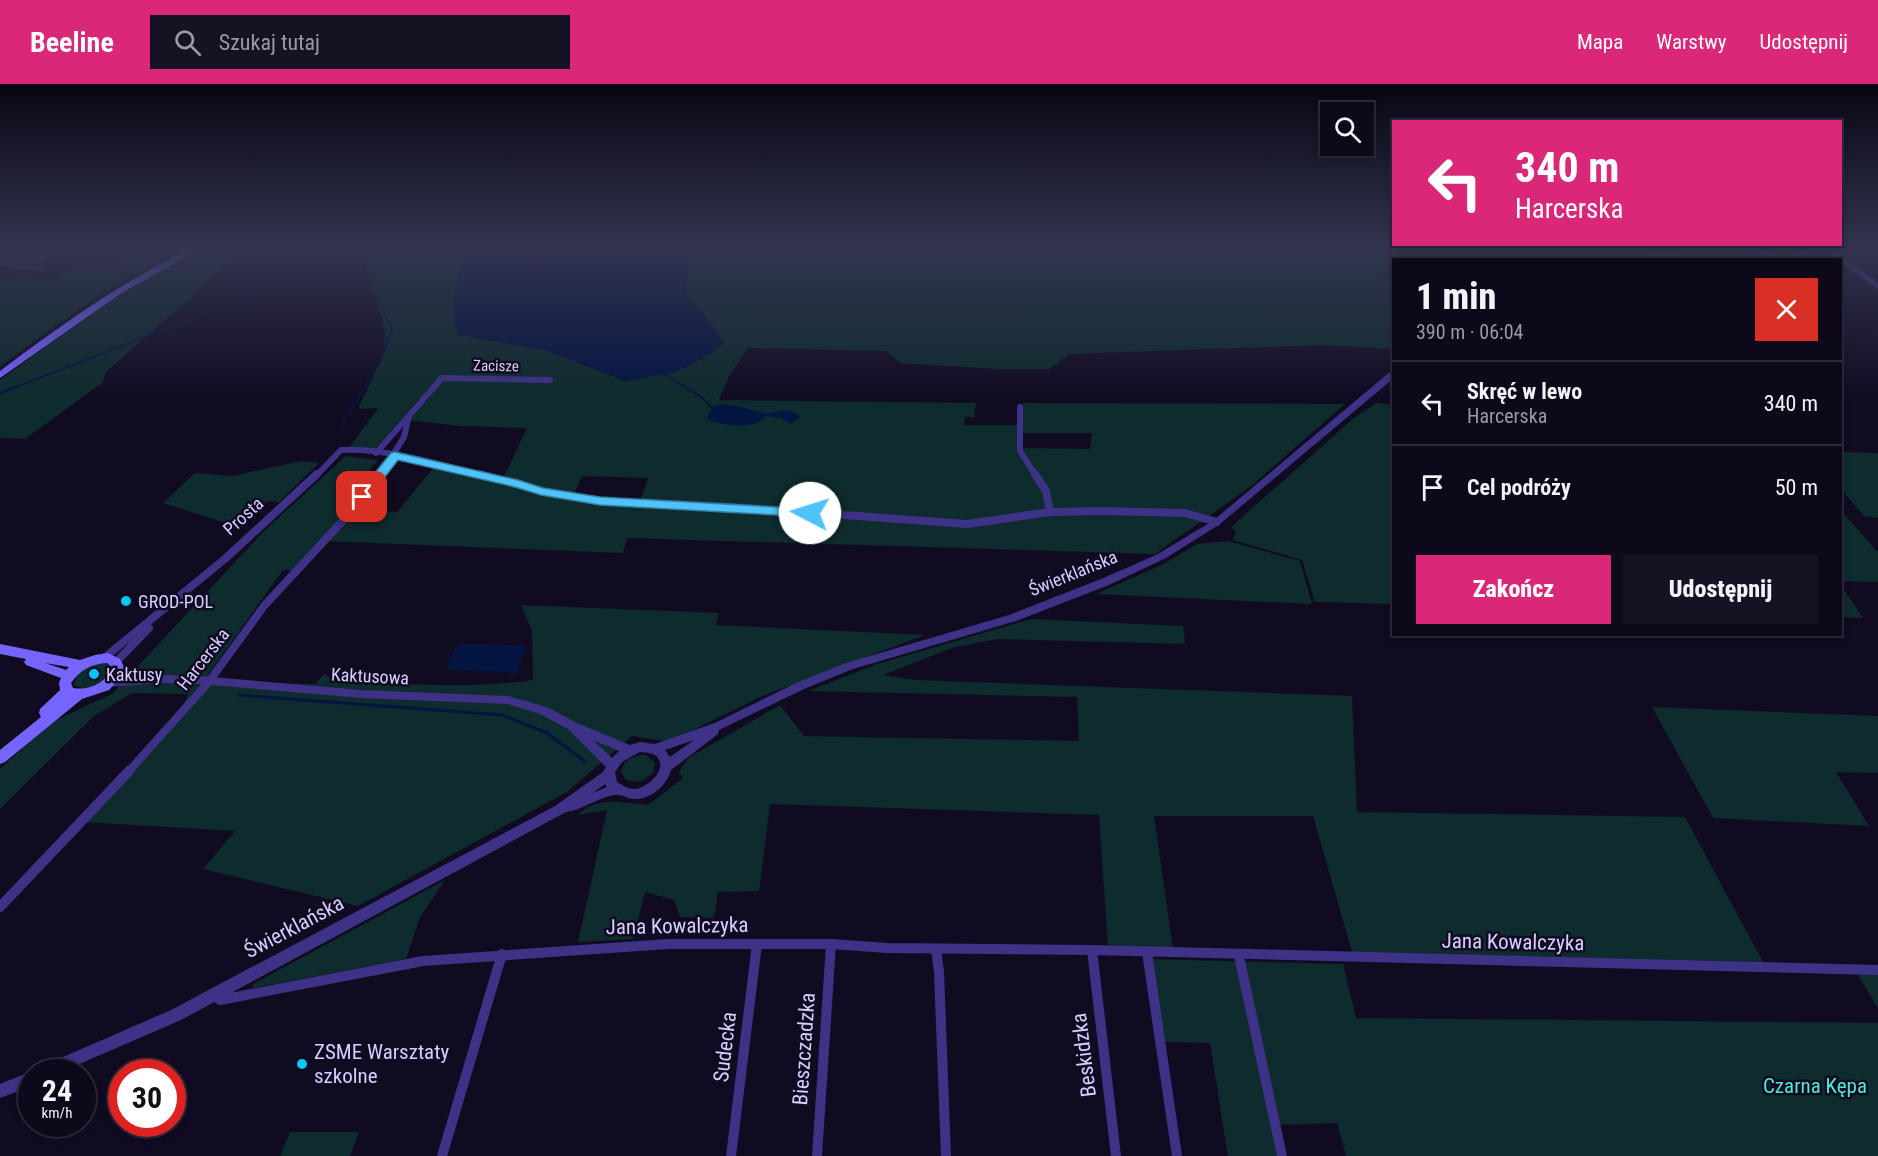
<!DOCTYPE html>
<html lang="pl">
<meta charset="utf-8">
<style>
:root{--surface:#0d081a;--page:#161123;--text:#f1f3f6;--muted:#9a9aa2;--line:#2d2939;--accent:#db2777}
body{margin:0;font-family:"Roboto Condensed",sans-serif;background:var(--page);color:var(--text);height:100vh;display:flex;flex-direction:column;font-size:22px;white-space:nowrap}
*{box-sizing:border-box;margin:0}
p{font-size:20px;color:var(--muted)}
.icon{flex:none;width:33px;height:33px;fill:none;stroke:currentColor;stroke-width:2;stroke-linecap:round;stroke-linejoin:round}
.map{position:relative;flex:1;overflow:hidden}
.sheet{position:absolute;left:1392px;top:174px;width:450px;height:378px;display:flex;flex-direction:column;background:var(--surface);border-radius:0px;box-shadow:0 3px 9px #0003,0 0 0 2px var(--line)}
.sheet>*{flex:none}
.guide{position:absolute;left:1392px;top:36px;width:450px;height:126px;border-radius:0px;box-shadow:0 3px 9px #0003,0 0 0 2px var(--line);background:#db2777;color:#fff;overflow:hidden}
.fabs{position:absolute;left:1320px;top:18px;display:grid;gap:12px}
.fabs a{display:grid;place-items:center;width:54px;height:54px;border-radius:0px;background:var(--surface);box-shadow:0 3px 9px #0003,0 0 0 2px var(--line);font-size:30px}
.speed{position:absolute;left:18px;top:975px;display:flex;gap:12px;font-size:30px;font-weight:700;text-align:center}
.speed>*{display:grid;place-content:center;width:78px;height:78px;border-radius:50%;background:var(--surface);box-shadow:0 3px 9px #0003,0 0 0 2px var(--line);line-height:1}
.speed small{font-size:15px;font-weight:400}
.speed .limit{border:9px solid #d22;background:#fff;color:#111}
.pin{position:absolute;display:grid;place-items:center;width:51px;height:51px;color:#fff;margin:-26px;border-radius:12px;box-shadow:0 3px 9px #0006}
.me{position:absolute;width:66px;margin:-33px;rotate:275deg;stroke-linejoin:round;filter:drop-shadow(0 0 4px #0008)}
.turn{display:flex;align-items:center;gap:21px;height:126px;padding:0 24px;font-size:27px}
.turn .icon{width:78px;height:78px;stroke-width:2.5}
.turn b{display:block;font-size:42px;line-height:51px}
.round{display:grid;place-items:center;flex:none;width:63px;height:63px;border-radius:0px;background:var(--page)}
.headline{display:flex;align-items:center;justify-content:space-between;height:102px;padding:0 24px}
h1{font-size:36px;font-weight:800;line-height:45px}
.cta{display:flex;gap:12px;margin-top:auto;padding:12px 24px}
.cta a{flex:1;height:69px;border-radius:0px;background:var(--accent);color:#fff;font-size:24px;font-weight:800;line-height:69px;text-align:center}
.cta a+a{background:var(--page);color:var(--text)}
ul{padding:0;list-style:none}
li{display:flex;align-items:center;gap:18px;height:84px;padding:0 24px;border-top:2px solid var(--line)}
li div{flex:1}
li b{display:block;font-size:22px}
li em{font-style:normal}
header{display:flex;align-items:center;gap:36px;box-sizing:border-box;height:84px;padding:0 30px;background:var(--accent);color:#fff}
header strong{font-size:28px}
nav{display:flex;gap:33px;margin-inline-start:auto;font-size:21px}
.search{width:420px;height:54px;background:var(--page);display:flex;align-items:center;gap:15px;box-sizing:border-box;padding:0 21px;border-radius:0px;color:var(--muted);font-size:22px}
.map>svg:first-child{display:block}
.green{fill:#0e2b2d;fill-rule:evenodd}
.water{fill:#051542}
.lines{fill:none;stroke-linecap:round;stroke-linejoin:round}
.stream-far1{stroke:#051542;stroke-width:2}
.stream{stroke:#051542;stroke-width:3}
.minor-far2{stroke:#3d3286;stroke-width:6}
.minor-far1{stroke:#3d3286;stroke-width:8}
.minor{stroke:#3d3286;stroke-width:10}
.tertiary{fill:#3d3286;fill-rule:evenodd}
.secondary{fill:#7664ff;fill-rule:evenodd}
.wall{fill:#312252}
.shaded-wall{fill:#1c1137}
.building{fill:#423465;stroke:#5a4c7d;stroke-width:1.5}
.route{fill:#4fc3f7;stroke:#337fa1;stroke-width:1.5}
.poi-dot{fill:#00c7f8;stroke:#110b22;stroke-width:2}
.labels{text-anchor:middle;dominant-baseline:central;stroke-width:5;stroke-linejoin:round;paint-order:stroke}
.far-street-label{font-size:15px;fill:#d7cdff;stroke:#110b22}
.street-label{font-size:18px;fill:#d7cdff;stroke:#110b22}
.poi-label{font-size:18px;fill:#d7cdff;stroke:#110b22;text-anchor:start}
.near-street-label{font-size:21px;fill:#d7cdff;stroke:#110b22}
.near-poi-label{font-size:21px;fill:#d7cdff;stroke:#110b22;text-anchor:start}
.near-park-label{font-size:21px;fill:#4dead2;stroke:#110b22}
</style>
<header>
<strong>Beeline</strong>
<div class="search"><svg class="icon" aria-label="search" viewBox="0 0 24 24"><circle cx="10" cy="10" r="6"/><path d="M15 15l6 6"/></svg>Szukaj tutaj</div>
<nav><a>Mapa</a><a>Warstwy</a><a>Udostępnij</a></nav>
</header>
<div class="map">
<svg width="1878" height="1072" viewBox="0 0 1878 1072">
<rect width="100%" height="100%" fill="#110b22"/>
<g class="green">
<path d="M145 164H189C119 194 60 237 0 283V196L22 192 52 195 80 179 110 178 126 173 129 175Z"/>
<path d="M205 164H247L106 288 102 299 25 355 0 354V296L134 200Z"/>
<path d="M359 164H467L459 251 546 266 625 297 675 288 701 275 724 260 702 227 686 209 688 178 681 164H1534L1694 172 1688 164H1742L1771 174 1394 176 1393 250 1390 252 1393 254V265L1324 261 1069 270 1049 285H998L900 279 887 267 748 264 729 292 719 316 976 319 974 333H965L964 341H1022L1023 319 1345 320 1250 403 1155 470 627 454 623 469 322 457 294 487 283 486 203 598 315 600 324 590 334 596C400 599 467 606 533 596L532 547 521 521 719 529 716 541 925 551 760 613 669 658 632 652 567 708 358 822 203 785 235 747 83 738 179 633 188 610 132 609 94 632 0 725V685L50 639 112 610 264 447 346 372 378 376 337 425 397 428 439 377 504 393 527 344 460 342 408 336 409 332 431 313 418 316 374 366 348 365 378 324 358 325 384 270 385 243ZM1092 349 1090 365 1023 364V349ZM582 392 648 394V395L640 417 600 415 574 410Z"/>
<path d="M1376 319 1393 320V520L1315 518 1302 476 1233 456 1236 448 1231 443 1355 333Z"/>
<path d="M1841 368 1878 369V434L1864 432 1841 405Z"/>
<path d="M301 377 319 379 279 418 268 417 238 443 163 419 195 389 232 392Z"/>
<path d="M1840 426 1878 468V498L1841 497Z"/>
<path d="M1227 457 1300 477 1312 520 1096 510 1164 480 1197 460Z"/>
<path d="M1840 501H1841L1863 534 1841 533Z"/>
<path d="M1031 535 1183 542 1185 560 997 555 952 564 883 591 915 596 1352 612 1357 728 1685 733 1763 878 1352 868 1313 732H1154L1173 865 1108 861 1099 731 770 720 759 807 718 808 714 834 680 833 674 816 645 808 633 855 578 858 607 726 578 731C596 711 624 719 648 721L683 694 679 688 688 674 780 621 804 652 1079 657 1077 613 808 607 877 580Z"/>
<path d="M103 578 111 581C114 598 87 609 74 601L76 591 85 584Z"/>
<path d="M1652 623 1878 632V689L1836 688 1869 742 1713 734Z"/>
<path d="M646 671 655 679 653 689 640 698 626 696 621 688C624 675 634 671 646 671Z"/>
<path d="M445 796 420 833 406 875 253 904V900Z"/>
<path d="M1148 875 1343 880 1356 934 1878 939V1072H1346L1337 1039 1275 1041 1282 1072H1228L1210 959 1160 958Z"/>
<path d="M1857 890H1878V924Z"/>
<path d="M290 1048H359L350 1072H280Z"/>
</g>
<g class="water">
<path d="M467 164H538L528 180 529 183C539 177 540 168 552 164H681L688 178 686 209 702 227 724 260 701 275 675 288 625 297 546 266 459 251C445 224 459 191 467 164Z"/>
<path d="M722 320C736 321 750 326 764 329 776 331 788 320 800 333L790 340 782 334 766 332C752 347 727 341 709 337L707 334 712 323Z"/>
<path d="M461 560 523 561 525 565 517 585 522 586 510 593 511 589 505 588 448 586 447 582 456 562Z"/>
</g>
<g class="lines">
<g class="stream-far1">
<path d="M664 290 701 313 712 323"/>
<path d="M0 309 356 172"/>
<path d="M341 342 379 280 392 245 353 164"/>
</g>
<path class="stream" d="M238 611 502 631 547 649 586 678"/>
<g class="minor-far2">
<path d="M1748 164 1782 176"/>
<path d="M1830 164 1851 183 1878 202"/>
<path d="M1020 323V367L1036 392"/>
<path d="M376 369 442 294 550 296"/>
<path d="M316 392 341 366C384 363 443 382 486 392"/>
<path d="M380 392 404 353 409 332"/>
</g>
<g class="minor-far1">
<path d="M480 390 541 407 600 417 733 423 967 440 1050 428 1102 427 1185 429 1217 438"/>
<path d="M1035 390 1046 407 1050 428"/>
<path d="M104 574 226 474 317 390"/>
<path d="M116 578 149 544"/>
<path d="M129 687 208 599 264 522 349 430 381 390"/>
</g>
<g class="minor">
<path d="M0 823 130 686"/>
<path d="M936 865 939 888 946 1072"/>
<path d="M1092 866 1116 1072"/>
<path d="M1147 868 1177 1072"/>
<path d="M1239 872 1282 1072"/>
<path d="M214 911 220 916 423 877 668 860H831L887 864 1092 866 1878 886"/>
<path d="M442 1072 502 870"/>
<path d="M731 1072 757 860"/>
<path d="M817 1072 831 860"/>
</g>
<g class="tertiary">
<path d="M1812 164H1822L1794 176H1783Z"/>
<path d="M1391 287H1394V294L1220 440 1166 474 1109 501 1016 537 853 585 804 605 719 646 718 650 671 686C667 702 650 716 633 715 627 714 620 710 615 711 598 713 583 726 566 728L181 936 61 988H38L40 983 171 926 555 722 603 688 606 683 568 645 540 630 508 620 361 614 200 600 163 599 109 603 105 602 103 599 105 596 130 593 114 590 113 587 114 584 118 583 160 591 200 592 361 606 508 612 547 623 575 638 630 661 640 658 655 660 717 638 796 599 846 579 1009 531 1101 495 1158 470 1214 436ZM593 656 619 667 612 674ZM694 656 670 673 665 666ZM640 668C646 669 654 668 658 674 667 687 647 704 635 705 628 705 622 701 617 698L615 688 622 678ZM605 700 607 703 593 709Z"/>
<path d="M32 987 37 988H32V1002L0 1014V1000Z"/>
</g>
<g class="secondary">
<path d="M192 164H202L123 208 0 294V287C61 241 123 197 192 164Z"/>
<path d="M0 560 80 576 95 571 108 569 120 575 125 584 120 594 109 606 82 615 5 678 0 680V666L41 633 39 629 40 625 60 606 59 599 61 594 26 581 24 578 26 575 0 570ZM45 579 69 583 66 586ZM107 579 113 584C105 599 89 607 73 604L71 599C80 586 91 580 107 579Z"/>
</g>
</g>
<path class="wall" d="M0 164H84L46 188 0 182Z"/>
<path class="shaded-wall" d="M57 164H84L46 188 38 176Z"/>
<path class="building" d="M0 164H57L38 176 0 171Z"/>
<linearGradient id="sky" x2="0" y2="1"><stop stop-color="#090613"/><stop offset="0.52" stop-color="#32344f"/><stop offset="1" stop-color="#32344f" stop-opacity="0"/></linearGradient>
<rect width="1878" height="314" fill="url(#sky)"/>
<path class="route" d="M395 368 518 396 543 404 600 413 810 425 816 429 810 433 600 421 541 411 515 403 398 376 367 416H358V410L391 369Z"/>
<g class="poi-dot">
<circle cx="126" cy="517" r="6"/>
<circle cx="94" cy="590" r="6"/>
<circle cx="302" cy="980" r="6"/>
</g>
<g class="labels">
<g class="far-street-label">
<text transform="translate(496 282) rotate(1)">Zacisze</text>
</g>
<g class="street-label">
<text transform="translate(243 432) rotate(-42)">Prosta</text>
<text transform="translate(1073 489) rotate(-22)">Świerklańska</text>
<text transform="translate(203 575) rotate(-52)">Harcerska</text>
<text transform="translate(370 592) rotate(3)">Kaktusowa</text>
</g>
<g class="poi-label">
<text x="138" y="517">GROD-POL</text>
<text x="106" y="590">Kaktusy</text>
</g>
<g class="near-street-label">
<text transform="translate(677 842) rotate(-1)">Jana Kowalczyka</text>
<text transform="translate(294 843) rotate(-28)">Świerklańska</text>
<text transform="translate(1513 858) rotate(1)">Jana Kowalczyka</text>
<text transform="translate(725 963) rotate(-83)">Sudecka</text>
<text transform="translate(804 965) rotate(-86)">Bieszczadzka</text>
<text transform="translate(1084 971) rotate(-97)">Beskidzka</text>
</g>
<g class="near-poi-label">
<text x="314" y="968">ZSME Warsztaty<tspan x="314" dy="24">szkolne</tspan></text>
</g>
<g class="near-park-label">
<text x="1815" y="1002">Czarna Kępa</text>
</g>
</g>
</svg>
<div class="fabs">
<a><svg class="icon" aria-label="search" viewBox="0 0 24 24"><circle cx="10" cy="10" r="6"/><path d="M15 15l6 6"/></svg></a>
</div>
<div class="speed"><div>24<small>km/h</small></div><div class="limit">30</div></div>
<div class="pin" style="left:362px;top:413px;background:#d93025"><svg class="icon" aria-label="arrive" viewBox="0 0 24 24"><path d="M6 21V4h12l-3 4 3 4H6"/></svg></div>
<svg class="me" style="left:810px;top:429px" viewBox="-20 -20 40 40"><circle r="19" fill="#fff"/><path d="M0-13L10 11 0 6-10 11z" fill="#4fc3f7"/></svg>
<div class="guide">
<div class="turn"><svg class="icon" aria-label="left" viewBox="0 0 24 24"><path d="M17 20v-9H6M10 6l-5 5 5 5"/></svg><div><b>340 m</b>Harcerska</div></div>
</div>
<section class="sheet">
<div class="headline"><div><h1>1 min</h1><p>390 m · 06:04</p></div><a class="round" style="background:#d93025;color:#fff"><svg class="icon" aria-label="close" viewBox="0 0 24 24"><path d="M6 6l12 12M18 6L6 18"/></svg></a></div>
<ul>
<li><svg class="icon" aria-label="left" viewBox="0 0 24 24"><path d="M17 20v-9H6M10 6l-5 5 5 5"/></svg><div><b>Skręć w lewo</b><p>Harcerska</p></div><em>340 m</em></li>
<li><svg class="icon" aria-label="arrive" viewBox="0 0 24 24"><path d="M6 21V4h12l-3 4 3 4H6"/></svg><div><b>Cel podróży</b></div><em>50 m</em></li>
</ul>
<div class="cta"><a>Zakończ</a><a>Udostępnij</a></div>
</section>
</div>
